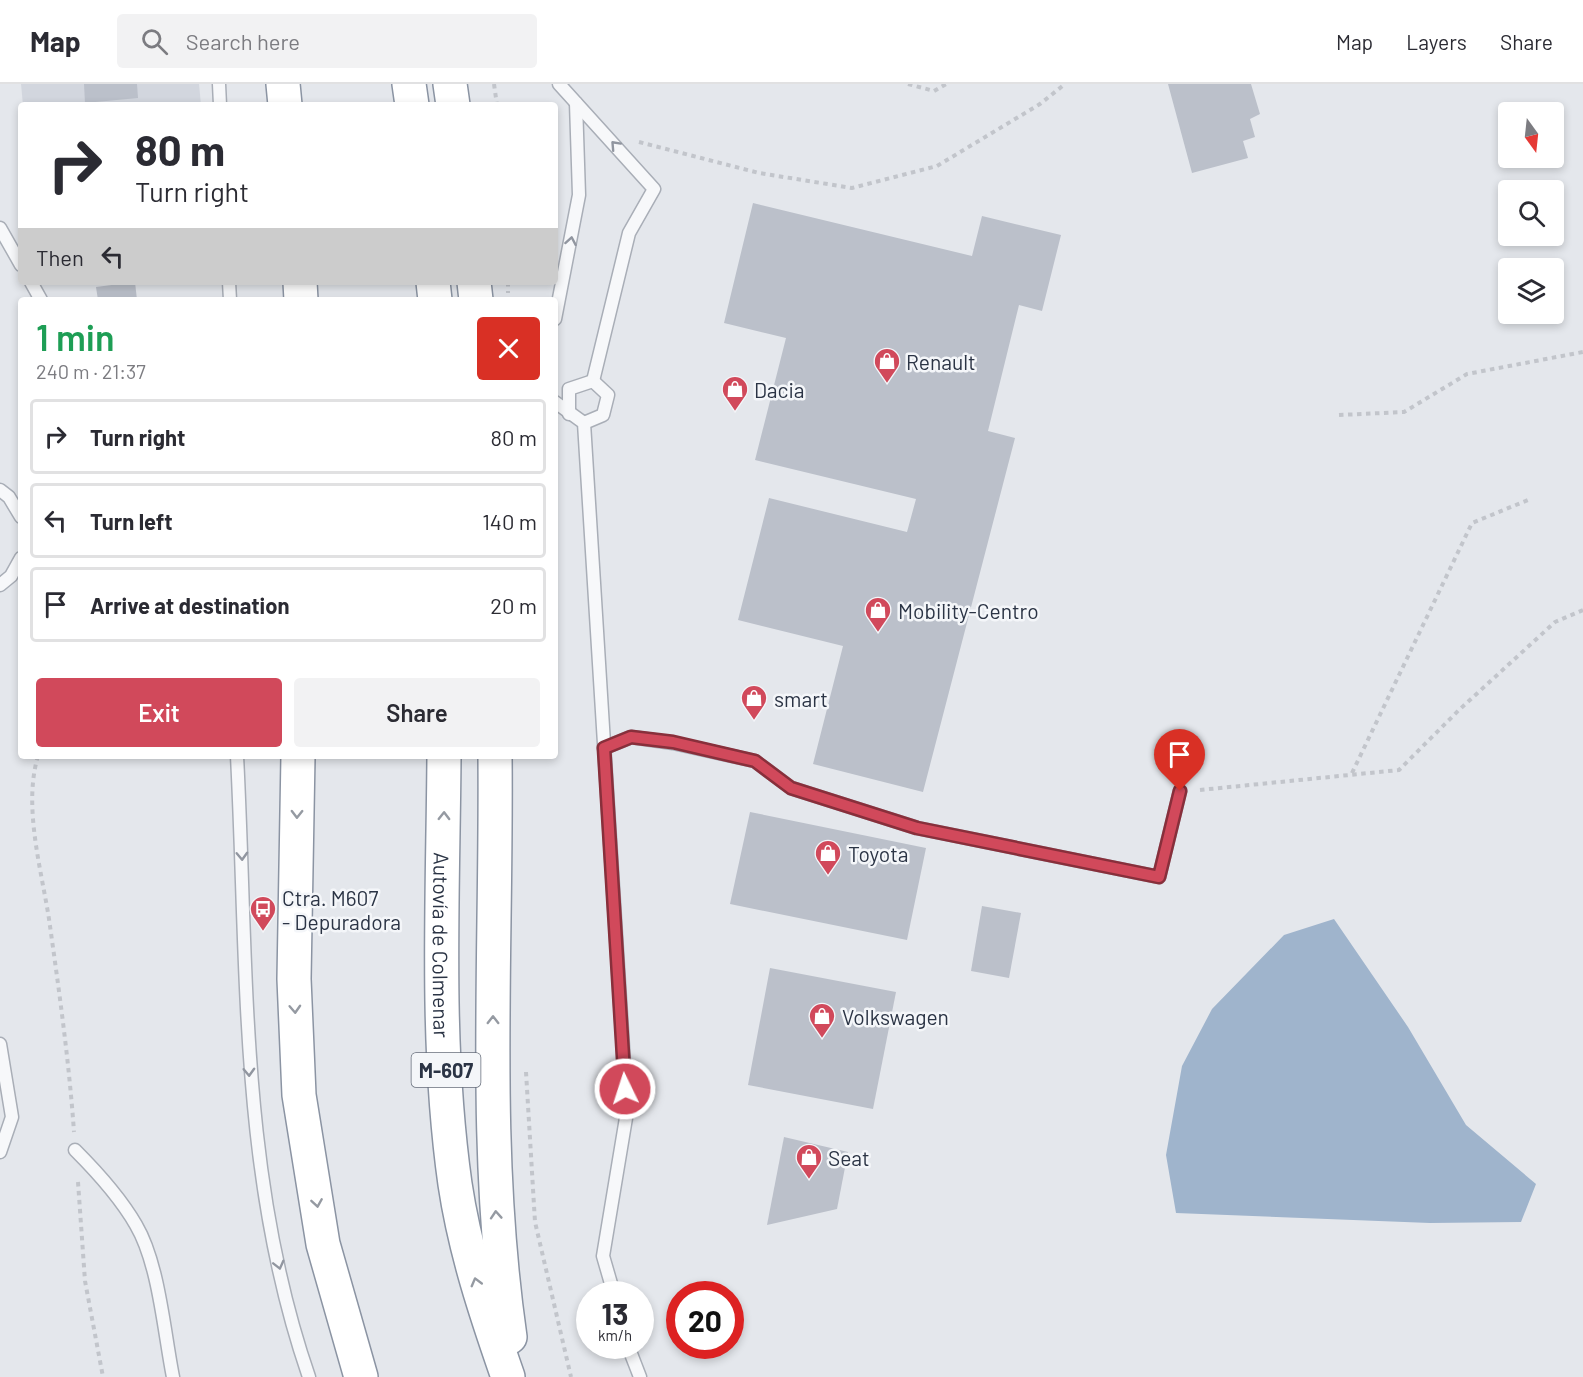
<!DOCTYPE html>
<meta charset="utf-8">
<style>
:root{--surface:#fff;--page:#f2f2f3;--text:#2b2b33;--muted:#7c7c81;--line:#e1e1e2;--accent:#d1495b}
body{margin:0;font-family:Barlow,sans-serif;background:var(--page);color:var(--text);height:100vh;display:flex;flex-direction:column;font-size:22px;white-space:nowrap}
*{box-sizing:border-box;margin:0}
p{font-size:20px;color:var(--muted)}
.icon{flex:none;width:33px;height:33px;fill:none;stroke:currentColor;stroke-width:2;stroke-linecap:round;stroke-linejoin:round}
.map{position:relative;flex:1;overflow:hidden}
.drawer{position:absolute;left:18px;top:213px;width:540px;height:462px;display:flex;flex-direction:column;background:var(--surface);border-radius:6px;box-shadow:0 3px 9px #0003}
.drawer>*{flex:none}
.hud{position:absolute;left:18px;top:18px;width:540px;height:183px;border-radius:6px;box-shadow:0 3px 9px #0003;background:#fff;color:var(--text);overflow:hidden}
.needle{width:39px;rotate:165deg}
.controls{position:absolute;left:1498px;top:18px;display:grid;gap:12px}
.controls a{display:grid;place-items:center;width:66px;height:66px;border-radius:6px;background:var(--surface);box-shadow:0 3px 9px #0003;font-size:30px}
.speed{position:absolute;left:576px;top:1197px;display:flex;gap:12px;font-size:30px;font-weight:700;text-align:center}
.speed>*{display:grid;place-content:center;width:78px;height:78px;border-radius:50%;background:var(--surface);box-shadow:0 3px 9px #0003;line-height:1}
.speed small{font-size:15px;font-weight:400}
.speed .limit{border:9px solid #d22;background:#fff;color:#111}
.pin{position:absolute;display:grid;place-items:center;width:51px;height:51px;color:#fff;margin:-62px -26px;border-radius:50% 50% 50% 0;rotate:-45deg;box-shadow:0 0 6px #0007}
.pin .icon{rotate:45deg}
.me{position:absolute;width:66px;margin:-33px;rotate:356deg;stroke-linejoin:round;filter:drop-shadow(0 0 4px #0008)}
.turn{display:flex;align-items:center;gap:21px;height:126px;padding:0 18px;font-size:27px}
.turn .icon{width:78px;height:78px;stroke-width:2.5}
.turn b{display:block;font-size:42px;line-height:51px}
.then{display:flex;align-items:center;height:57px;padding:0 18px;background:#0003;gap:12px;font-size:22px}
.round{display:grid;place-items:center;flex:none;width:63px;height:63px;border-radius:6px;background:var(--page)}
.overview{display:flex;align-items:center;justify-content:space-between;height:102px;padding:0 18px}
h1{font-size:36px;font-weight:600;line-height:45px;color:#1e9e55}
.primary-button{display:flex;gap:12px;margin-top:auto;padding:12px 18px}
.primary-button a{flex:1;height:69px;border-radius:6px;background:var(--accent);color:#fff;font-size:24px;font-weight:600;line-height:69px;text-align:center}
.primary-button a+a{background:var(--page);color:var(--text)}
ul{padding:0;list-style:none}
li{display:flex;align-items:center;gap:18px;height:75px;margin:0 12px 9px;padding:0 6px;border:3px solid var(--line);border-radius:6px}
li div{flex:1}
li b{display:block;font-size:22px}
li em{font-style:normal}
header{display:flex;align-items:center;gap:36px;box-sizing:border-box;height:84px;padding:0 30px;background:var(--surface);border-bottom:2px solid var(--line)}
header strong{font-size:28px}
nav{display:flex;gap:33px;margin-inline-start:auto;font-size:21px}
.search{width:420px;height:54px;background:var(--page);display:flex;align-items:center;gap:15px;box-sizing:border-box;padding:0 21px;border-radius:6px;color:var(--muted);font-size:22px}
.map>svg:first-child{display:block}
.built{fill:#d2d6de}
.water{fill:#9fb4cc}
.building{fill:#bbc0ca}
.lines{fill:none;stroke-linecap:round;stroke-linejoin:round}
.lane-casing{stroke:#a9aeb7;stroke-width:15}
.highway-casing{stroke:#8b94a3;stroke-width:36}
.path{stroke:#c2c5cb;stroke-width:4;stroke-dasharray:4.5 4.5;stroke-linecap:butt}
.lane{stroke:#f7f8fa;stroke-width:12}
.highway{stroke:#fff;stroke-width:33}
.oneway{stroke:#9196a0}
.oneway2{stroke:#959aa2}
.route-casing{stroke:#882f3b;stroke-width:15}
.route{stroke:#d1495b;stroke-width:10}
.labels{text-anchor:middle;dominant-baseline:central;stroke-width:5;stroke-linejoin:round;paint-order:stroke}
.shield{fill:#f4f6f9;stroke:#676e7b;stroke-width:1.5}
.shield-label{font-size:20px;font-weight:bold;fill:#2b3445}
.poi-label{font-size:21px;fill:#2b3445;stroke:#f4f6f9;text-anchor:start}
.street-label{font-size:21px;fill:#2b3445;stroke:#f4f6f9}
</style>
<header>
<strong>Map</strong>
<div class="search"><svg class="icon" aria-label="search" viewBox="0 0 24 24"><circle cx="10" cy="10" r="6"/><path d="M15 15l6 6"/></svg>Search here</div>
<nav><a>Map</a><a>Layers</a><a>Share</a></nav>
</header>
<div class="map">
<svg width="1583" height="1293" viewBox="0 0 1583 1293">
<rect width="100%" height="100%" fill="#e4e7ec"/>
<path class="built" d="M21 0H199L201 21H23Z"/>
<path class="water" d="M1334 835 1408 943 1466 1041 1536 1100 1521 1138 1430 1139 1176 1129 1166 1071 1182 982 1212 925 1284 851Z"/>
<g class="building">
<path d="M84 0H137L138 14 85 19Z"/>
<path d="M1168 0H1251L1260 30 1250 35 1255 53 1243 57 1248 74 1192 89Z"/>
<path d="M753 119 972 172 982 132 1061 151 1042 227 1019 221 988 347 1015 354 923 708 813 680 843 562 738 536 769 414 907 448 916 415 755 376 786 254 724 239Z"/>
<path d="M135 198 137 216H98L96 203Z"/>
<path d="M750 728 926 764 907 856 730 820Z"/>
<path d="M982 822 1021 829 1009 894 971 887Z"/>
<path d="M770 884 896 908 873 1025 748 1001Z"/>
<path d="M784 1053 848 1068 837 1125 767 1141Z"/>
</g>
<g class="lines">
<g class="lane-casing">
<g id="lane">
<path d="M219 0 220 21"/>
<path d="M559 0 654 105 629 149 593 297"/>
<path d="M0 144 21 181"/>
<path d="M31 198 41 216"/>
<path d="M229 198 230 216"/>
<path d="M555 235 579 111 576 19"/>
<path d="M555 318 584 339 627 1028 603 1172 614 1210"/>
<path d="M569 330V305L593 297 608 311 603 331 584 339"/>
<path d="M0 406 9 413 21 433"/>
<path d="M0 501 11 492 21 474"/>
<path d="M604 664 631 653 673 659 755 677 791 704 917 744 1159 793 1180 707"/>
<path d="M237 672C248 882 239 1091 309 1293"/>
<path d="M0 960 12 1033 0 1068"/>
<path d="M75 1066C98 1089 120 1113 136 1141 159 1180 164 1248 173 1293"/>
<path d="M628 1262 640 1293"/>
</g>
</g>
<g class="highway-casing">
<g id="highway">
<path d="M283 0 285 21"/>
<path d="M409 0 412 21"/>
<path d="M450 0 453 21"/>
<path d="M300 198 301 216"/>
<path d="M433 198 435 216"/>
<path d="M474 198 476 216"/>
<path d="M298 672 294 895 299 1011 323 1160 361 1293"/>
<path id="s1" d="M444 672C443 814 435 959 455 1100 465 1167 486 1230 508 1293"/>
<path d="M495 672C497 866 482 1060 510 1253"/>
</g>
</g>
<g class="path">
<path d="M494 0 497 21"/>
<path d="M908 0 934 7 946 0"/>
<path d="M639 58 759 89 852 104 937 82 1040 20 1065 0"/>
<path d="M508 198V209"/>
<path d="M1339 331 1404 328 1467 290 1583 268"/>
<path d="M38 672C23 722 41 784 49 835 59 906 69 977 74 1048"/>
<path d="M1352 689 1472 439 1528 416"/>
<path d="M1200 706 1399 686 1459 626 1555 538 1583 526"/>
<path d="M526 988 535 1138 571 1293"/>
<path d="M78 1098 85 1197 103 1293"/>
</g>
<use href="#lane" class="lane"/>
<use href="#highway" class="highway"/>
</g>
<defs><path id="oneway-chevron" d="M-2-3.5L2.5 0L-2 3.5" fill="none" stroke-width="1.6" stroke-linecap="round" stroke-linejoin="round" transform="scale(1.5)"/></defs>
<g class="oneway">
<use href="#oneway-chevron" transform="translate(615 61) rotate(-133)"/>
<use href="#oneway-chevron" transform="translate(571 157) rotate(-80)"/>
<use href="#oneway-chevron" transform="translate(242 772) rotate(88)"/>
<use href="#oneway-chevron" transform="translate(249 988) rotate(88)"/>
<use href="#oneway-chevron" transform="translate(279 1181) rotate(76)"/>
</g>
<g class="oneway2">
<use href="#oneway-chevron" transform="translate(297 730) rotate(91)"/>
<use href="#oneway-chevron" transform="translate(444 732) rotate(-89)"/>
<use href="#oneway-chevron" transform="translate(295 925) rotate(87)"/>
<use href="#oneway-chevron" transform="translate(493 936) rotate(-90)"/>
<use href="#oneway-chevron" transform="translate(317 1119) rotate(81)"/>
<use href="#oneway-chevron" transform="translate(496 1131) rotate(-94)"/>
<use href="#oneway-chevron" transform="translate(476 1198) rotate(-105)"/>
</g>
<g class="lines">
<g class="route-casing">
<path id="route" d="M625 1005 604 664 631 653 673 658 755 677 791 704 917 744 1159 793 1180 707"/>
</g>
<use href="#route" class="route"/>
</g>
<defs>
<g id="shop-pin" transform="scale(1.35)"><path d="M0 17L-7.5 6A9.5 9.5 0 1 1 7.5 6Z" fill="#d1495b" stroke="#f4f6f9"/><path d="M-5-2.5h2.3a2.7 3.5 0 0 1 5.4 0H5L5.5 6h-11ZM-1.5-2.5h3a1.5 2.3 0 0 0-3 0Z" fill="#fff"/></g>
<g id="bus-pin" transform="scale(1.35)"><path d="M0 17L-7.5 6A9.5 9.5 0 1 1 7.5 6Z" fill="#d1495b" stroke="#f4f6f9"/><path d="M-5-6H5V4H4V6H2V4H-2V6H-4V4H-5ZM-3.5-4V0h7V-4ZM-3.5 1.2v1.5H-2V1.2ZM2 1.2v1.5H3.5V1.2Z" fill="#fff"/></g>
</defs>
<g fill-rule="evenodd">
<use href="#shop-pin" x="887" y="277"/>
<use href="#shop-pin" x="735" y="305"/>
<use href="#shop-pin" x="878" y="526"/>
<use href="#shop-pin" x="754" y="614"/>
<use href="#shop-pin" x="828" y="769"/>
<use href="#bus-pin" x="263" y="825"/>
<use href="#shop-pin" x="822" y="932"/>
<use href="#shop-pin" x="809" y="1073"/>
</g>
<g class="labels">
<rect class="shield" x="411.5" y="969" width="69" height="34" rx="4.5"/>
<g class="shield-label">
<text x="446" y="986">M-607</text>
</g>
<g class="poi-label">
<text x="906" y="277">Renault</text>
<text x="754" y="305">Dacia</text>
<text x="898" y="526">Mobility-Centro</text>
<text x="774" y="614">smart</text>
<text x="848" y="769">Toyota</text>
<text x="282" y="813">Ctra. M607<tspan x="282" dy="24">- Depuradora</tspan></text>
<text x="842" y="932">Volkswagen</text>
<text x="828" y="1073">Seat</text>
</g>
<g class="street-label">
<text stroke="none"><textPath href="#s1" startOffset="189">Autovía de Colmenar</textPath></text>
</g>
</g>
</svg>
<div class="controls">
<a><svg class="needle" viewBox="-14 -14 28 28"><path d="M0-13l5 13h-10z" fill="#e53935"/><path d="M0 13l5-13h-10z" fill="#7c7c81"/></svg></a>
<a><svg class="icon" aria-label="search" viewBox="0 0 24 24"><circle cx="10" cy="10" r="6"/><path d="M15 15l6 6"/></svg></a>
<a><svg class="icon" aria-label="layers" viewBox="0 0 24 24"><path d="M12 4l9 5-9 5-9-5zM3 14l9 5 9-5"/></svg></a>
</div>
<div class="speed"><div>13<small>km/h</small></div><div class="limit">20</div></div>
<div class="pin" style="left:1180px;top:707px;background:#d93025"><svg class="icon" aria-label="arrive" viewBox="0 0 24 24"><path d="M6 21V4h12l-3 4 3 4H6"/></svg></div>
<svg class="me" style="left:625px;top:1005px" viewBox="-20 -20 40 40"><circle r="17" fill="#d1495b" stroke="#fff" stroke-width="3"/><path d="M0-11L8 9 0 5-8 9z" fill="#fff"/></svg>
<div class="hud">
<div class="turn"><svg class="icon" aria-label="right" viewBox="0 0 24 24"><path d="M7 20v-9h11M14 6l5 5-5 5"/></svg><div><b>80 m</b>Turn right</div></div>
<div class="then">Then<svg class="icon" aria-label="left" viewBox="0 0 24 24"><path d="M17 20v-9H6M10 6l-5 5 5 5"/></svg></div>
</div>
<section class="drawer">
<div class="overview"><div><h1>1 min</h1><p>240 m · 21:37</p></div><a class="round" style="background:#d93025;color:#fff"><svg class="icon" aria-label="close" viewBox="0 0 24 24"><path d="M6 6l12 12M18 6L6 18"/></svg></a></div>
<ul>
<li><svg class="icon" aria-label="right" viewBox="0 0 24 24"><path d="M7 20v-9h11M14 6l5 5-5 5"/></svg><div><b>Turn right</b></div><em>80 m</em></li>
<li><svg class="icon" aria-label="left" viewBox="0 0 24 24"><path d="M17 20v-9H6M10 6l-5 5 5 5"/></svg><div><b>Turn left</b></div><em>140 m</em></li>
<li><svg class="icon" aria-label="arrive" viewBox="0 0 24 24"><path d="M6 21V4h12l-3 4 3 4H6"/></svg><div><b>Arrive at destination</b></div><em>20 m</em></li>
</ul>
<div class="primary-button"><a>Exit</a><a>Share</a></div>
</section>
</div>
